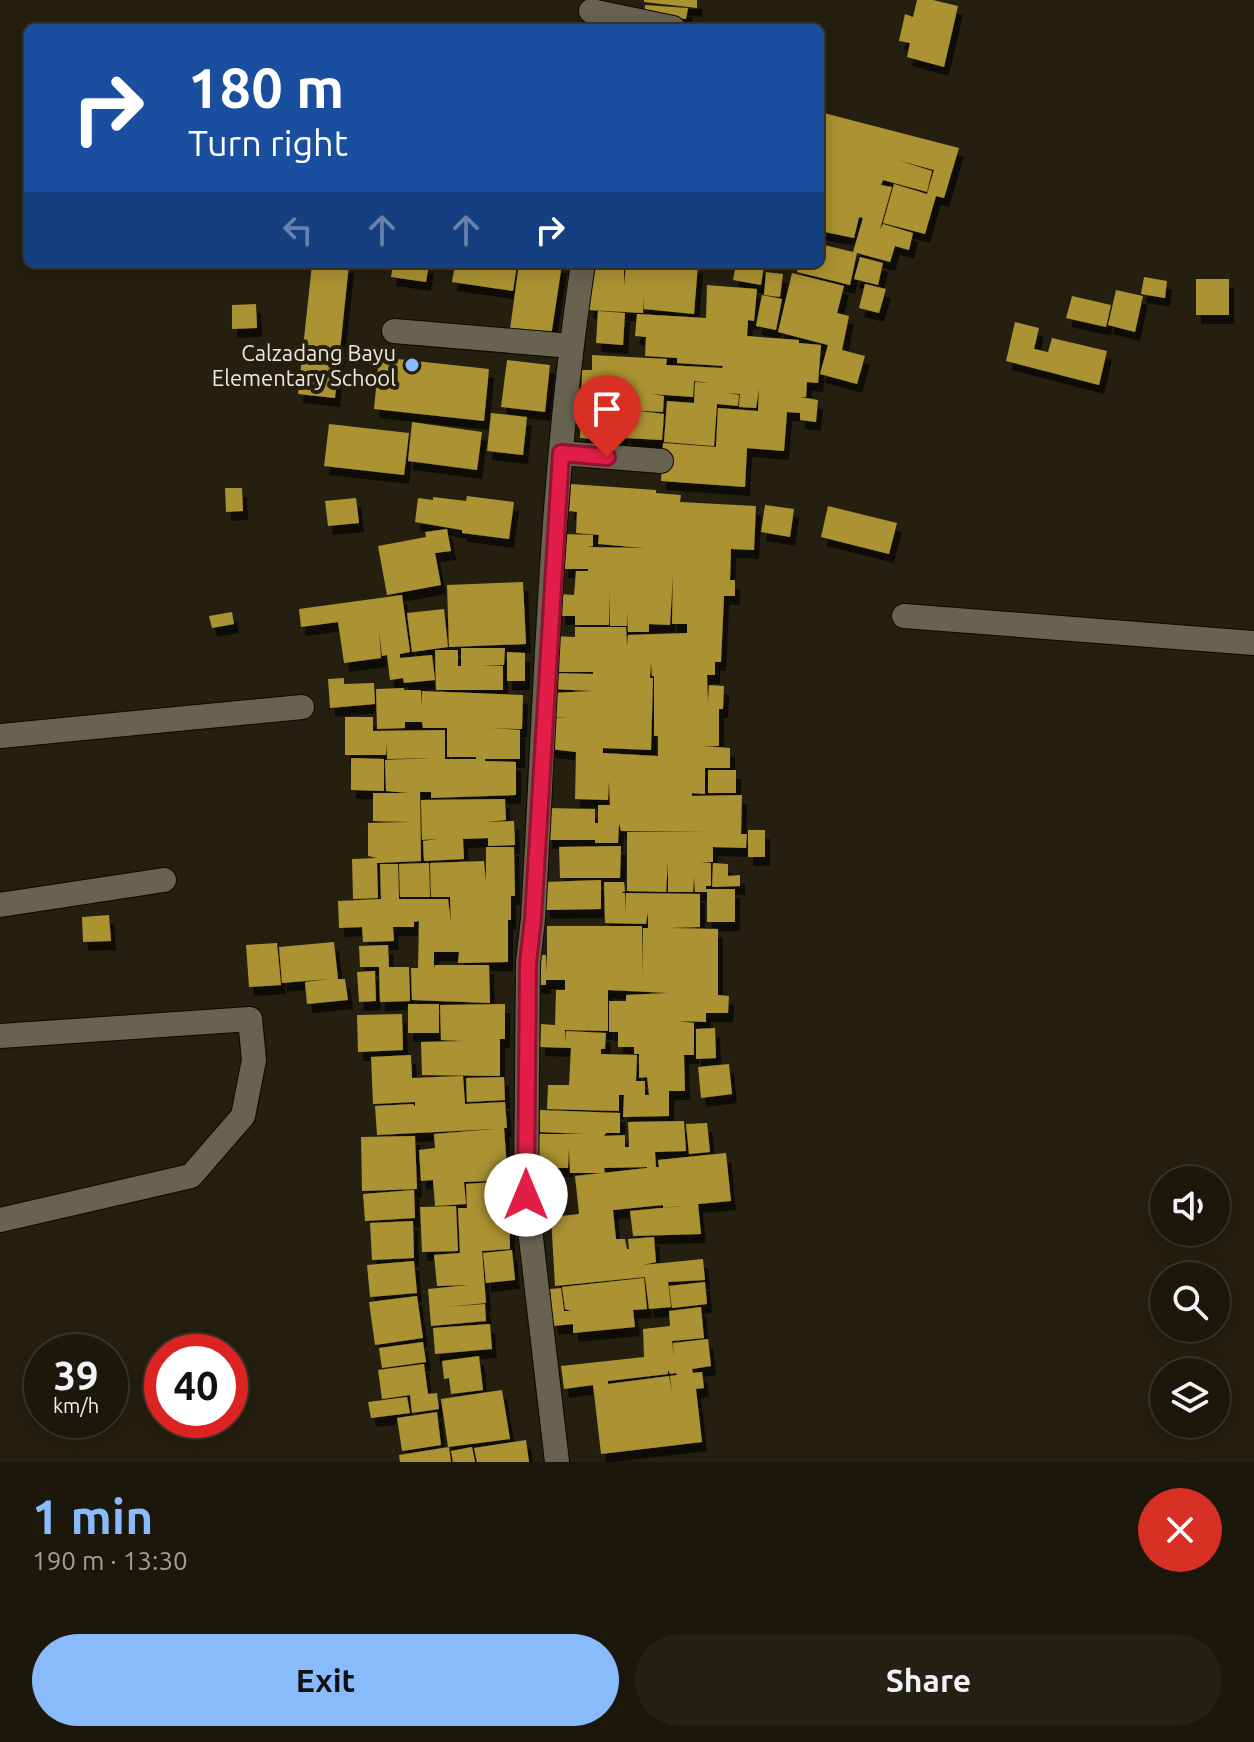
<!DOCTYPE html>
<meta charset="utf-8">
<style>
:root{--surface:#1b170a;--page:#242013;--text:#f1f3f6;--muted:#a09f9c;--line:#39362b;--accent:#88bafc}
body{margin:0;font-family:Ubuntu,sans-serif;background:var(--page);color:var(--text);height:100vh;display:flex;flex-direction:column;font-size:30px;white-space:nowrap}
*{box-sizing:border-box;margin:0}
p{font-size:26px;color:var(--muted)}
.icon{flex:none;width:44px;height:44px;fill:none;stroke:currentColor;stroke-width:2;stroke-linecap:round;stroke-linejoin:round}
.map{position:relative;height:1462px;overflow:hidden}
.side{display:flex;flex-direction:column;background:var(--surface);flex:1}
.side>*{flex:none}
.hud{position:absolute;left:24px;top:24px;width:800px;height:244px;border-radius:12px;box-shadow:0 4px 20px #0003,0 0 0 2px var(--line);background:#1a4fa0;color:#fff;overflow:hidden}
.tools{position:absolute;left:1150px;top:1166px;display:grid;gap:16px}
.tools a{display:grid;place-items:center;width:80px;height:80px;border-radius:50%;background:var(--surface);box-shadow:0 4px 20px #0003,0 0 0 2px var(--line);font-size:40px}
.speed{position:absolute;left:24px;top:1334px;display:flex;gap:16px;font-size:40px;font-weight:700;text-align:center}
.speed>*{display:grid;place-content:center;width:104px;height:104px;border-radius:50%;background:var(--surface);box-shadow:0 4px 20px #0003,0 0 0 2px var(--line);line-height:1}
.speed small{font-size:20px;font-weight:400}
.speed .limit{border:12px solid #d22;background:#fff;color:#111}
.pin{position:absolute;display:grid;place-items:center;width:68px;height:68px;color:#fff;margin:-82px -34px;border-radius:50% 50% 50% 0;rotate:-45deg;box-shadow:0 0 8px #0007}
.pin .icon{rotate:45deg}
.me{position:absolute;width:88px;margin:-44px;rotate:0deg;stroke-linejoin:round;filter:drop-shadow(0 0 6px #0008)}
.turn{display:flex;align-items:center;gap:28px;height:168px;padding:0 32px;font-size:36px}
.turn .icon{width:104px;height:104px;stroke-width:2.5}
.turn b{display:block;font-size:56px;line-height:68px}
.lanes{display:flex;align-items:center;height:76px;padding:0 32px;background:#0003;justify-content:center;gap:40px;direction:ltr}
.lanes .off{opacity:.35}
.round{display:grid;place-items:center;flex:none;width:84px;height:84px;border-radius:42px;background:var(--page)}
.headline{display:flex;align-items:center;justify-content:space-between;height:136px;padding:0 32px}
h1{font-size:48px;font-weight:600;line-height:60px;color:var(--accent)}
.button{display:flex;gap:16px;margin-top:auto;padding:16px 32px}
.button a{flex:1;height:92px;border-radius:48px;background:var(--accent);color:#111;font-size:32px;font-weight:600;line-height:92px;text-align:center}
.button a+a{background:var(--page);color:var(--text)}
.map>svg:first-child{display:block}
.building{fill:#ab9230;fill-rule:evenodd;filter:url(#shadow)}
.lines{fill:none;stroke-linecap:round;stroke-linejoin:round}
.minor-casing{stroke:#0d0900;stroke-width:26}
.minor{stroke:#686350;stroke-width:24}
.route-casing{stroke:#92132f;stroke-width:20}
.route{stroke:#e11d48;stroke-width:14}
.poi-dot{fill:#88bafc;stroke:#241f0e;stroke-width:3}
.labels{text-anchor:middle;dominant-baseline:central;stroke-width:8;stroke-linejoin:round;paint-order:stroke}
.poi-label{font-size:22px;fill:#edeadf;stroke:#241f0e;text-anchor:end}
</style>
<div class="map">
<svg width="1254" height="1462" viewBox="0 0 1254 1462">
<defs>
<filter id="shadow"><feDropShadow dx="5" dy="9" stdDeviation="0" flood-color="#0009"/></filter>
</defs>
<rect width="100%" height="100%" fill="#241f0e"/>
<g class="building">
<path d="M644 0H697V8L644 2Z"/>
<path d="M917 0H933L958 6 944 67 907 57 910 43 899 41 905 14 913 17Z"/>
<path d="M645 5 688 8 686 19 644 15Z"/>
<path d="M820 112 959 148 944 198 936 196 925 234 883 223 894 184 927 194 934 170 897 160 932 171 927 192 883 180 881 185 892 187 880 229 883 224 913 233 909 250 895 246 890 262 857 253 850 285 797 272 799 264H820V244L853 252 863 218 859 217 854 238 820 231 825 209 820 208Z"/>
<path d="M860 257 883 263 878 285 854 279Z"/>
<path d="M312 264H349L335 398 298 394Z"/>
<path d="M393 264H429L426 282 391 277Z"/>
<path d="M455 264H517L513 291 452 282Z"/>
<path d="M519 264H562L550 343 509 336Z"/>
<path d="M626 264H698L694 314 644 309V297L643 313 588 310 590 266 624 267V286Z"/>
<path d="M736 264 764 265 761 285 733 280Z"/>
<path d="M766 272 783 274 780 297 764 295Z"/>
<path d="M792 273 844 286 837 313 849 316 842 350 865 356 857 384 820 374 828 345 778 332Z"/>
<path d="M1144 277 1167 281 1165 298 1141 294Z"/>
<rect x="1196" y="279" width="33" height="36"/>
<path d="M865 284 886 289 879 313 859 308Z"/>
<path d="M707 285 757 289 754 321 748 320 747 336 799 340V343L821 345 818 383 807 382 806 397H800L818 400 816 422 800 420V413L787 412 784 451 747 448 745 487 661 481 663 443 716 447 718 408 758 411 759 389 756 408 739 407 740 394 728 393 739 395 738 406 717 404 714 446 664 442 667 401 694 403 695 382 709 383 694 381 693 397 651 394 664 396 663 412 631 410 664 414 662 440 625 438 627 410 597 409 625 412 623 441 580 438 582 370H592V355L667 359 666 365 722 368 723 366 677 363V358L645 356 646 337 635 336 637 314 706 318Z"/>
<path d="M1116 290 1143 296 1135 332 1108 325Z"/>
<path d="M762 295 782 299 776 330 756 326Z"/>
<path d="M1072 296 1111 305 1106 327 1066 318Z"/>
<path d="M256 304 257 328 232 329V305Z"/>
<path d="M598 311 625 313 623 345 596 343Z"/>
<path d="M1015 322 1039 328 1034 349 1048 352 1052 338 1107 351 1099 385 1006 361Z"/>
<path d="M379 357 489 369 484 421 374 409Z"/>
<path d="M507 360 550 365 545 412 501 407Z"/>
<path d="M491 413 527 417 523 455 487 451Z"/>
<path d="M412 422 482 432 477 470 408 461Z"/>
<path d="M329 424 409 433 404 475 324 466Z"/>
<path d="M571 484 656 490V493L681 495 680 502 756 506 754 550 731 549 730 580H735V596H724L721 662H715V675H707L708 704 709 685 724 686 723 709H719V746H702L730 748V768H705V794L692 793V796L742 795 741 834H747L746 848 713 847V862H700L711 863V886H706V889H735V922H707V892H695L694 877 693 892H668V862L666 892 627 891V832H709L621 831 619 823 618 843H595V840H547V808L595 809V823H598V805H610L609 781 608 800 575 799 576 752 550 749V718H568L550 717 551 693 593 691 552 689 553 673 593 674V672H552L553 636 575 637V627H626L627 646 628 635 687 633V624H672L673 575 670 625 649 624V632H628L627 611V626H610V590L609 625H575V616H560V594L574 595 576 571H588V569H563L564 534 593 535V546L587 547 644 548 598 544 599 535 576 533 577 512 569 511ZM651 662 652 676H654V736H658V756L603 753V748L651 750 653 678H650Z"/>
<path d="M225 488H242L243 511 226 512Z"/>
<path d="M467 496 514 502 509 539 462 533V530L415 522 418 498 433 500V497L466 501Z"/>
<path d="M356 498 359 523 328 526 325 501Z"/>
<path d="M765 505 794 509 790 537 761 532Z"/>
<path d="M828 506 897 523 889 554 821 537Z"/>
<path d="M447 529 451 551 435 553 441 585 387 595 378 546 426 537 425 532Z"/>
<path d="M523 582 526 644 449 647 447 585Z"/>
<path d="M402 595 410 652 400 654V658L432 655 435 680 404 683 403 678 390 680 387 655 382 656 379 631 381 658 344 663 338 622 301 627 299 609Z"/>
<path d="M444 609 448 647 412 652 407 613Z"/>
<path d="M232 612 234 624 212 628 209 616Z"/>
<path d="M461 648H505L504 665H481L503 666V690H436L435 650H458V666H461Z"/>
<path d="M507 652 525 653V681H507Z"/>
<path d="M344 678V684L374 683 375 704 330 708 328 679Z"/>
<path d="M404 688V690H421V708L422 691 523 695 522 729 490 728 520 730V759H485V761L516 762V795L431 798V792H420L421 861 377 863 378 898 353 899 352 859 377 858 368 856V823L412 822 373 821V793H409L386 791 385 760 431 758 387 759V743L386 755H345V717H373V731L445 730V759H476V757H447V728H423L422 722H405V728L377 729 376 689Z"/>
<path d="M351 758 384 759V791L351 790Z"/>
<rect x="708" y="770" width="28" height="23"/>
<path d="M505 799 506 820 486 822 514 821 515 845 488 846V838L463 839 464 859 424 861 423 841 437 839 422 840 421 800Z"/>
<rect x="748" y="830" width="17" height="27"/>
<path d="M621 846 620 878H560L559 847Z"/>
<path d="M486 847H514L515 896H511V920H508V962L458 963 459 952H434V968L435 965H489L490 1003 412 1000 411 968H418L419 921 414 922V927H393L394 941 363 942 362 927 339 928 338 901 381 899 380 864H398L399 899H448L451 922 450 897H431L430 863 484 861 486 882Z"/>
<path d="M429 863 430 897H400L399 864Z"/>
<path d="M713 863 728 864V876L740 875V886L712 887Z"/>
<path d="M601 880V909L545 910 544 882Z"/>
<path d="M604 882H624L625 891 621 893H625V916L626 893 700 894V927L668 928 718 929V995L729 996 728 1013H706V1022L678 1021 694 1023V1055H684L685 1091H669V1116L623 1117 624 1095H619V1111L547 1109 548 1085H569L571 1048 540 1047 541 1024 555 1025 556 990H565V980H546V985H530V955H546L547 974V926H642L643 980V928H648V912L646 924 605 923ZM608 990 669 993 626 995V1001H609V1032H618V1047H634V1054H639V1078L647 1077 649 1095H645V1081H636L637 1055 601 1054V1049H605L606 1033 566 1031 565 1043V1030L608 1031Z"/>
<path d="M109 915 111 941 83 942 82 917Z"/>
<path d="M334 942 338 979H345L348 1000 307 1004 305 982 328 979 282 983 279 947Z"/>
<path d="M277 943 281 985 249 987 246 945Z"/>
<path d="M388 945 389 967H409L410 1001 380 1002 379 967H360L359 946Z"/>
<path d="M375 971 376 1001 359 1002 357 972Z"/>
<rect x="408" y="1004" width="31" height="29"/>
<path d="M505 1004V1039H500V1076L422 1075 421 1042 464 1041 441 1040 440 1005Z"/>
<path d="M402 1014 403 1050 358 1052 357 1015Z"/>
<path d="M715 1028 716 1058 696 1059V1029Z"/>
<path d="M411 1055 412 1078 463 1076 465 1104 505 1102 507 1128H504L508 1180 464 1182 466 1204 435 1206 433 1180 421 1181 419 1150 435 1148 434 1134 495 1129 377 1135 375 1106 413 1104 415 1107V1102L373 1104 371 1057Z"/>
<path d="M729 1064 732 1094 701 1098 698 1067Z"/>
<path d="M504 1077 505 1100 467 1102 466 1078Z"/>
<path d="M540 1110 620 1113V1133H606L604 1136 625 1135V1147H629L628 1122 684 1121 686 1151 655 1152 656 1167H659L658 1160 726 1153 731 1201 698 1204 701 1234 633 1236 630 1211 691 1205 663 1208V1205L613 1210 616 1239H625L627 1249H629L628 1239 654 1237 656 1262 643 1265 703 1259 705 1280 668 1282 671 1307 649 1309 645 1277 555 1286 551 1217 579 1214 575 1176 647 1168V1167L604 1168 605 1173H570L569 1147 568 1168H538L537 1134H585L540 1132Z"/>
<path d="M707 1123 710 1152 689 1154 686 1124Z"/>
<path d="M415 1136 417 1189 362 1191 361 1137Z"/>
<path d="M509 1181 510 1249 482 1251 486 1303 446 1307 485 1304 486 1321 431 1326 428 1289 469 1285 437 1286 434 1255 460 1253 458 1208H467L466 1184Z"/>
<path d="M414 1190 415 1218 365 1221 363 1194Z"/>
<path d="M456 1206 458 1251 422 1252 420 1207Z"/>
<path d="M413 1221 414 1258 372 1260 370 1223Z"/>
<path d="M512 1250 515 1280 486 1283 483 1253Z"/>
<path d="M414 1261 417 1293 370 1297 367 1265Z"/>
<path d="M644 1278 647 1309 633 1310 635 1327 573 1333V1324L553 1326 550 1289 561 1288 564 1311H571L565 1309 562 1287Z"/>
<path d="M705 1282 707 1304 672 1308 669 1286Z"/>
<path d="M417 1296 423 1338 375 1345 369 1302Z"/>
<path d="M701 1307 704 1338 672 1341 674 1357 673 1343 708 1339 711 1366 692 1369 693 1373 702 1372 704 1388 696 1389 702 1442 601 1454 593 1385 564 1389 561 1366 644 1357 643 1329 670 1326 669 1311ZM668 1370 670 1374 676 1373 677 1375 670 1376 672 1392 669 1376 608 1384V1381L668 1374Z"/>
<path d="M490 1324 492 1349 435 1354 433 1328Z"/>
<path d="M423 1342 426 1362 382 1368 379 1348Z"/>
<path d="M479 1356 483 1390 451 1394 449 1378 444 1379 442 1361Z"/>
<path d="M424 1364 428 1394 437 1393 439 1409 412 1413 410 1395 382 1399 378 1370Z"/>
<path d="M502 1390 510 1439 448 1447 441 1399Z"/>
<path d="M407 1397 410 1413 371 1418 368 1402Z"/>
<path d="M437 1412 441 1445 402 1451 397 1418Z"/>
<path d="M526 1440 529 1462H477L474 1448Z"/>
<path d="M449 1447 451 1462H400L399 1455Z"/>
<path d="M472 1447 475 1462H453L451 1451Z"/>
</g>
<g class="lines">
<g class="minor-casing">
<g id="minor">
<path d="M591 11 673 28"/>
<path d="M394 331 571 346"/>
<path d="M561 453 661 461"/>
<path d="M904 616 1254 643"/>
<path d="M0 736 302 707"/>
<path d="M0 905 164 880"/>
<path d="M0 1036 250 1019 254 1060 243 1116 191 1176 0 1220"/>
<path d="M557 1462 526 1195 528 963 533 919C546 700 550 480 583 264"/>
</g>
</g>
<use href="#minor" class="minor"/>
</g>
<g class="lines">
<g class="route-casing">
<path id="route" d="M526 1195 528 963 533 919 561 453 607 457"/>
</g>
<use href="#route" class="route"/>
</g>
<circle class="poi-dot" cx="412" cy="365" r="8"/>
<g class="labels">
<g class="poi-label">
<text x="396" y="352">Calzadang Bayu<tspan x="396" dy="25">Elementary School</tspan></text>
</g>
</g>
</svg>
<div class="tools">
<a><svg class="icon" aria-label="sound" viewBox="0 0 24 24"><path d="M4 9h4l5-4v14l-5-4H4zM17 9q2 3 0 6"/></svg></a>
<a><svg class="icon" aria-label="search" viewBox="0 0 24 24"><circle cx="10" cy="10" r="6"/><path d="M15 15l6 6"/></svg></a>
<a><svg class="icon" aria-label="layers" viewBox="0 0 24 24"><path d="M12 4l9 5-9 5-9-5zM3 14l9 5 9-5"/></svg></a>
</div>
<div class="speed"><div>39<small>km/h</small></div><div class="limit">40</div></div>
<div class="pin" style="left:607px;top:457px;background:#d93025"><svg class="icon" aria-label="arrive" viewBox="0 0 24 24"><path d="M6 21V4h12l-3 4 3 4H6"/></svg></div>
<svg class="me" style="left:526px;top:1195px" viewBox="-20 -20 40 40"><circle r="19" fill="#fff"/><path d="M0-13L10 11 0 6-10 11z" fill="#e11d48"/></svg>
<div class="hud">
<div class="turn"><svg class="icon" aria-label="right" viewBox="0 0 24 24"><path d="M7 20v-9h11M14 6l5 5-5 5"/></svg><div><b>180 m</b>Turn right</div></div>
<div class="lanes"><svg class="icon off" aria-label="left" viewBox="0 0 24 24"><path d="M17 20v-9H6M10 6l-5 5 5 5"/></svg><svg class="icon off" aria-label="ahead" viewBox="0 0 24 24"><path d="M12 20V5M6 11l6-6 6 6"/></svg><svg class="icon off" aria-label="ahead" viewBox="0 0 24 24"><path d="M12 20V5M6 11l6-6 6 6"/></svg><svg class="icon" aria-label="right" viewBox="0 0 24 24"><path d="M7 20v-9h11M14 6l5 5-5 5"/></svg></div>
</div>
</div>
<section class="side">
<div class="headline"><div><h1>1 min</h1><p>190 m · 13:30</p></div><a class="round" style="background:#d93025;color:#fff"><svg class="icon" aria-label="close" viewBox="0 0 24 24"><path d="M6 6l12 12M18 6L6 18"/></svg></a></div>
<div class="button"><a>Exit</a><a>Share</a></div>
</section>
